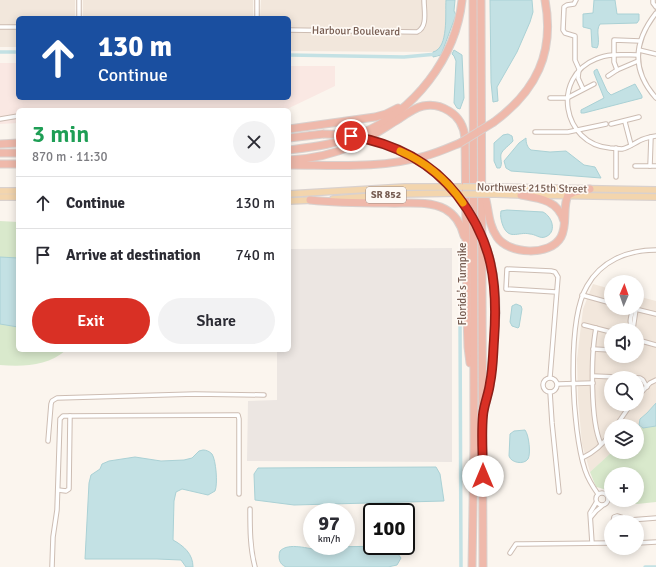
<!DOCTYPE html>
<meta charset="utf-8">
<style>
:root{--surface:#fff;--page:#f2f2f3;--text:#2b2b33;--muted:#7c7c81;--line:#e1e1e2;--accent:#d93025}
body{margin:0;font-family:Signika,sans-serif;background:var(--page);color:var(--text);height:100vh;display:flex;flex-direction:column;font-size:15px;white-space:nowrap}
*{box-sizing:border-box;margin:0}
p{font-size:13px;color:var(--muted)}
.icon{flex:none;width:22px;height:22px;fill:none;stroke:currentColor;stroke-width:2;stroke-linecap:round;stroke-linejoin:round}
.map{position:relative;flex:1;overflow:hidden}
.side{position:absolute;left:16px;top:108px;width:275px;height:244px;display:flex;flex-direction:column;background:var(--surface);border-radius:6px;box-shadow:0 2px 10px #0003}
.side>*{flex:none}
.banner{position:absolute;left:16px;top:16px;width:275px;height:84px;border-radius:6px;box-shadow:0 2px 10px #0003;background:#1a4fa0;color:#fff;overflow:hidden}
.needle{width:26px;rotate:2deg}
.tools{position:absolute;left:604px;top:275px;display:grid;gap:8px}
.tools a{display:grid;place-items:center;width:40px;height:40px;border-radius:50%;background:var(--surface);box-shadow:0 2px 10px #0003;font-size:20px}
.speed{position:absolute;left:303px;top:503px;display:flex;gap:8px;font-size:20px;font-weight:700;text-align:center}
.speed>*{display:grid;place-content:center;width:52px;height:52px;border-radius:50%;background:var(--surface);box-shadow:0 2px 10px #0003;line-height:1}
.speed small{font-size:10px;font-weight:400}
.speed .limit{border:2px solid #111;border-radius:6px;background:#fff;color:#111}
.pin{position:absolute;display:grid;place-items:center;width:34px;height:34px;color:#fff;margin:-17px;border:2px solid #fff;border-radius:50%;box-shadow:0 1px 4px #0007}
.me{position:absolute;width:44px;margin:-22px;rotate:0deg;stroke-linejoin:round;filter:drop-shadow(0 0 3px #0008)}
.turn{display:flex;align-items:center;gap:14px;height:84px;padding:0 16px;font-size:18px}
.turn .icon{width:52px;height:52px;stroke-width:2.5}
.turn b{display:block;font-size:28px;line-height:34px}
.round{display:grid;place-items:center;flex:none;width:42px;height:42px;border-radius:21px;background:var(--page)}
.summary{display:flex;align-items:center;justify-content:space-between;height:68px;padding:0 16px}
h1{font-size:24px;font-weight:600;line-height:30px;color:#1e9e55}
.action{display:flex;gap:8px;margin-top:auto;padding:8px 16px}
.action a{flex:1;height:46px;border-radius:24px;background:var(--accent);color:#fff;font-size:16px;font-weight:600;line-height:46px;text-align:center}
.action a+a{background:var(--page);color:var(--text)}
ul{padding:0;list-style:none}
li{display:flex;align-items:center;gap:12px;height:52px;padding:0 16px;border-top:1px solid var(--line)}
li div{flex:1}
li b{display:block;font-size:15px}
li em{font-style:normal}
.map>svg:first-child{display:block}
.residential{fill:#f2e7dc;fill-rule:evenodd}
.commercial{fill:#fae8e3}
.industrial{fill:#ece6e2}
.green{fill:#d9e9cc}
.water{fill:#c3e1e4;stroke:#aad1d5}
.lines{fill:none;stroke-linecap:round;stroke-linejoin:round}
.canal{stroke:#c3e1e4;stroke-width:3.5}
.street-casing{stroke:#cdbdb3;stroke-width:5.5}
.primary-casing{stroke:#d9d1ce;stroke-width:8}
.highway-casing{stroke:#d9d1ce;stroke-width:9}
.street{stroke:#fff;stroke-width:3.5}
.primary{stroke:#f3d5ad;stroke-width:5.5}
.highway{stroke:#efb9ab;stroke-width:7}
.primary-bridge-casing{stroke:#d9d1ce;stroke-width:8;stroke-linecap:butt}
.highway-bridge-casing{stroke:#d9d1ce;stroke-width:9;stroke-linecap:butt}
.primary-bridge{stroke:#f3d5ad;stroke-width:5.5}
.highway-bridge{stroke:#efb9ab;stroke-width:7}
.route-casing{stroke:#8d1f18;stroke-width:10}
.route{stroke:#d93025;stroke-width:7}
.slow{stroke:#f59e0b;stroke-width:7}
.labels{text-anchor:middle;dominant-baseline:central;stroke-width:3.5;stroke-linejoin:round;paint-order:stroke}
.shield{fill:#fef9f4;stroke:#9f8b82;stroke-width:1}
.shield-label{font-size:10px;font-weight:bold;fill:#765c51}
.street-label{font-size:11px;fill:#765c51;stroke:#fef9f4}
</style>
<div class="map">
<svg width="656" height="567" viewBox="0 0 656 567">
<rect width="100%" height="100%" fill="#fbf5ee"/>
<g class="residential">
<path d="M0 0H75V18H18V47H0Z"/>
<rect x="83" y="0" width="170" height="18"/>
<path d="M261 0H446V31L440 47 436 52 289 51V18H260Z"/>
<path d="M593 284 611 289V308H637V296L656 301V403L647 413 640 419V427L637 430V426H611V452H612L590 472 582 444 578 399 577 359 583 309ZM611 330H637V356H611ZM611 378H637V404H611Z"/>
</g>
<path class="commercial" d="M0 63H18V98H289V66H335V86L285 110H18V123L0 124Z"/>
<path class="industrial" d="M452 248V462L247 461 248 401 277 400V350H289V249Z"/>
<g class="green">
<path d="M0 221 18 222V350H66C48 366 23 367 0 365Z"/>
<path d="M656 426V502L637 504 618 500H637V474H611V495C608 490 602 488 596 487L590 472 612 452H637V430L640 427 643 428Z"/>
</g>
<g class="water">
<path d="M446 0H455L454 11 456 15 441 55 433 57V52C449 48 445 13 446 0Z"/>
<path d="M490 0H532L533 12 530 22 517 52 497 87 498 101 493 102 491 82Z"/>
<path d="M594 0H615L617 14H639V20L637 23 600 24C595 31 601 41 597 48L592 47 591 29 583 27V14L593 13Z"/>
<path d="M454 50 462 55 464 98 460 109 457 108 454 103 456 61 454 56 452 54Z"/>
<path d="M597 69 607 91 611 95 635 84 642 96V98L584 113H581V110L604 98 594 73V71Z"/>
<path d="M508 134 512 136 513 141C510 145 503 149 501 154 500 160 503 163 500 168H497L494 161V143L503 135Z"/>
<path d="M526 138C526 143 527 147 531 150L550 152 566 151 584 165 595 167 601 178 511 171 506 168 504 161 519 143Z"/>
<path d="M507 210 543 212C553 217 557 233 545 237 540 239 535 234 530 234 518 231 508 242 502 223 501 219 500 216 501 211Z"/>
<path d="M0 257 18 258V327L0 324Z"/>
<path d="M516 304 521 306 522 309 519 327 518 328 512 326 510 322 512 306Z"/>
<path d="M656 403V426L643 428 639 425 640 419 647 413Z"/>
<path d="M525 430C529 435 531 454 528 459 524 465 511 463 509 456L510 434 514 431Z"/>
<path d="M203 450C206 450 209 451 212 454 216 460 218 484 215 491L208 495 182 489 176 492 174 501 173 540C184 546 193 554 193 567H186L181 560 157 559H85L89 483 91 475 100 469 102 464 109 461 135 457 161 461 184 460 192 458 199 451Z"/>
<path d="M436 467 440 474 444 501 294 505 255 500 254 474 258 468Z"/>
<path d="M392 546 401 558 397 565 388 567H286C279 564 278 558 280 551 289 542 308 549 320 550L325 547Z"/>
</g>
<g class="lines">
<g class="canal">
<path d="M0 52H18"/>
<path d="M289 55 404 57 437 54"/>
<path d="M460 317 461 567"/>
<path d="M645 567H656"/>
</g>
<g class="street-casing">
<g id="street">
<path d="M257 0V18"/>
<path d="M576 0 574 4 567 5 564 7 563 30 565 33 575 36V60L579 69 578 78 583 89"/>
<path d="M653 0V3L656 7"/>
<path d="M656 13C634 41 631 70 656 98"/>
<path d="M79 18V0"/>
<path d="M0 27H18"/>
<path d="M289 30 417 32C428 27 424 11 424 0"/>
<path d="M639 50 656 54"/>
<path d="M638 55C625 55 609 53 596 59 551 77 562 144 610 148 614 148 618 149 622 149 628 148 633 144 639 141 644 138 650 137 656 136"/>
<path d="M617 70 614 62V40L640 41"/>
<path d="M608 76 617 70 638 61"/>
<path d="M550 98H567L594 84"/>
<path d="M0 119 18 116"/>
<path d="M625 122 631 145"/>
<path d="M611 124 639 117"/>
<path d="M535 132H568L606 124"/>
<path d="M635 166H656"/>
<path d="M650 166 651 137"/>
<path d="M616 177V148"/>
<path d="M582 295 611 303"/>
<path d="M631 308 656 314"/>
<path d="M633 308C631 317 628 323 633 330"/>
<path d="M584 325 611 332"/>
<path d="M596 328C591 354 590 421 601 444"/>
<path d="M633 329 636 309"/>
<path d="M637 338 638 344 637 348"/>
<path d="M638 340 656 345"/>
<path d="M593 349 611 350"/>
<path d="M593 376 640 378 643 380 647 387"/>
<path d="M550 377 558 277 555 272 551 271 507 269 506 289 556 292"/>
<circle cx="550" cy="385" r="7"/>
<path d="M558 384 593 383"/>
<path d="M550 392 552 423 559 492"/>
<path d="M637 397 650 383 656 380"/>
<path d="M616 426 631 404"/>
<path d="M48 441 51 404 52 401 57 398 195 394 264 395"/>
<path d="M582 458C593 453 604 443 611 433"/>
<path d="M58 490 66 491 69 489 70 416"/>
<circle cx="602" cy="499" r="6"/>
<path d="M598 494C593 487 588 479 585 470 572 431 566 322 587 286 601 261 627 250 656 250"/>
<path d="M250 509C250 529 250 548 255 567"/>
<path d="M591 517 596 511 602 506"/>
<path d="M613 522 614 517 617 516 630 520 656 518"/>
<path d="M592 543 590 513 596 503"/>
<path d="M637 543 656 542"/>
<path d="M510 553 516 544H523L611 543"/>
<path d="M52 567 53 537 57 510 60 419 63 416 238 415 239 419V494"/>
</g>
</g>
<g class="primary-casing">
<g id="primary">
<path d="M495 187 656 190"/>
<path d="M0 191H18"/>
<path d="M289 194 405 187H463"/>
<path d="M496 194 524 195"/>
<path d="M532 195 656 197"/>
<path d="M0 197H18"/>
<path d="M333 199 401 194 458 193"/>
<path d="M289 201 313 200"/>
</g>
</g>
<g class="highway-casing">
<g id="highway">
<path d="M481 0 483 567"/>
<path d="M494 122C536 91 555 53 545 0"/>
<path d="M289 129 375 117 386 114 398 108"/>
<path d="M289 138 323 134"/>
<path d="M0 144 18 143"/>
<path d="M289 150C313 147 338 144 360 134 414 112 456 58 462 0"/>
<path d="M0 153H18"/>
<path d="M289 160C311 159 334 154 354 145 370 138 384 128 399 119 406 114 414 108 423 106 432 104 441 106 449 111 459 117 464 127 465 138L467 315 468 347 470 363"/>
<path d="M0 164H18"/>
<path d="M289 165C334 165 381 169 425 156 437 153 448 148 460 143"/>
<path d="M521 195C539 198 558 200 564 221"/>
<path d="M485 196C489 210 488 224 497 237 508 254 550 257 561 237 568 224 562 208 568 195L574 192 590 189"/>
<path d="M310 200C336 203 361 203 387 203 405 204 428 200 445 209 456 215 461 224 464 236"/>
<path d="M486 403 490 383 496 314"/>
<path d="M472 567 474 445 473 0"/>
</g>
</g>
<use href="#street" class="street"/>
<use href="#primary" class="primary"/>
<use href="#highway" class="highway"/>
<g class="primary-bridge-casing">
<g id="primary-bridge">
<path d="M463 187H495"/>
<path d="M463 194H496"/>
</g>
</g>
<g class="highway-bridge-casing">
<g id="highway-bridge">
<path d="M323 134C402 134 472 183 491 263 495 280 496 297 496 314"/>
<path d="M460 143 494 122"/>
</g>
</g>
<use href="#primary-bridge" class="primary-bridge"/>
<use href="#highway-bridge" class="highway-bridge"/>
</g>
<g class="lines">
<g class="route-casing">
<path id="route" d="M351 136C393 143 431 162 457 195 493 241 498 284 494 340 493 354 493 369 490 383 489 393 484 404 483 415 481 435 483 456 483 476"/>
</g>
<use href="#route" class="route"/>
<path class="slow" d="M400 151C426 162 447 180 463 203"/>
</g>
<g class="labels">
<rect class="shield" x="366" y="187" width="40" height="16" rx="3"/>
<g class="shield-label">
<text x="386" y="195">SR 852</text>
</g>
<g class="street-label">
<text transform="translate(356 31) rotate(1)">Harbour Boulevard</text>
<text transform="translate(532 188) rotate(1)">Northwest 215th Street</text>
<text transform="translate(462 284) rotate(-90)">Florida's Turnpike</text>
</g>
</g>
</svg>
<div class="tools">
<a><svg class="needle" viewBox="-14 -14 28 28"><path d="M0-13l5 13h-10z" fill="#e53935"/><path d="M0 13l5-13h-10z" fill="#7c7c81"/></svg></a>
<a><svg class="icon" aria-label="sound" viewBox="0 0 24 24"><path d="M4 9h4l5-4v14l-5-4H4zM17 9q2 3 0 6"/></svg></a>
<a><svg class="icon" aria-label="search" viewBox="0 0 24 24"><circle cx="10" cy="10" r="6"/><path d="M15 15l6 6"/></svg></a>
<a><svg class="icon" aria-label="layers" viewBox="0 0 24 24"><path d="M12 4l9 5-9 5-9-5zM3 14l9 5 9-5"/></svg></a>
<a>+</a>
<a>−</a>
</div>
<div class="speed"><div>97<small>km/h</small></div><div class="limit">100</div></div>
<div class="pin" style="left:351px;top:136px;background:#d93025"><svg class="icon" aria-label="arrive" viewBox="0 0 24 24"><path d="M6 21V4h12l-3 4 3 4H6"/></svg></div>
<svg class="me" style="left:483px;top:476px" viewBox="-20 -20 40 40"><circle r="19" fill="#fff"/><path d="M0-13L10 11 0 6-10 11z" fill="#d93025"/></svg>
<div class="banner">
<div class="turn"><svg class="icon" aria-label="ahead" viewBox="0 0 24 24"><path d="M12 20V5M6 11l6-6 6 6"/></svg><div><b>130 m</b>Continue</div></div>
</div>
<section class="side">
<div class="summary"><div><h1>3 min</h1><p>870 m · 11:30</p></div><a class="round"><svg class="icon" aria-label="close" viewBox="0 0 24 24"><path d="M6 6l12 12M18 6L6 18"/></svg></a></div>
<ul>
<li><svg class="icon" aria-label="ahead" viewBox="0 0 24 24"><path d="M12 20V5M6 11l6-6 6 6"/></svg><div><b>Continue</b></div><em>130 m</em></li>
<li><svg class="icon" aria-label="arrive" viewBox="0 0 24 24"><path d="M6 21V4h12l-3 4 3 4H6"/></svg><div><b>Arrive at destination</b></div><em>740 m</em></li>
</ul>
<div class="action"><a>Exit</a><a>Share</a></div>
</section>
</div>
